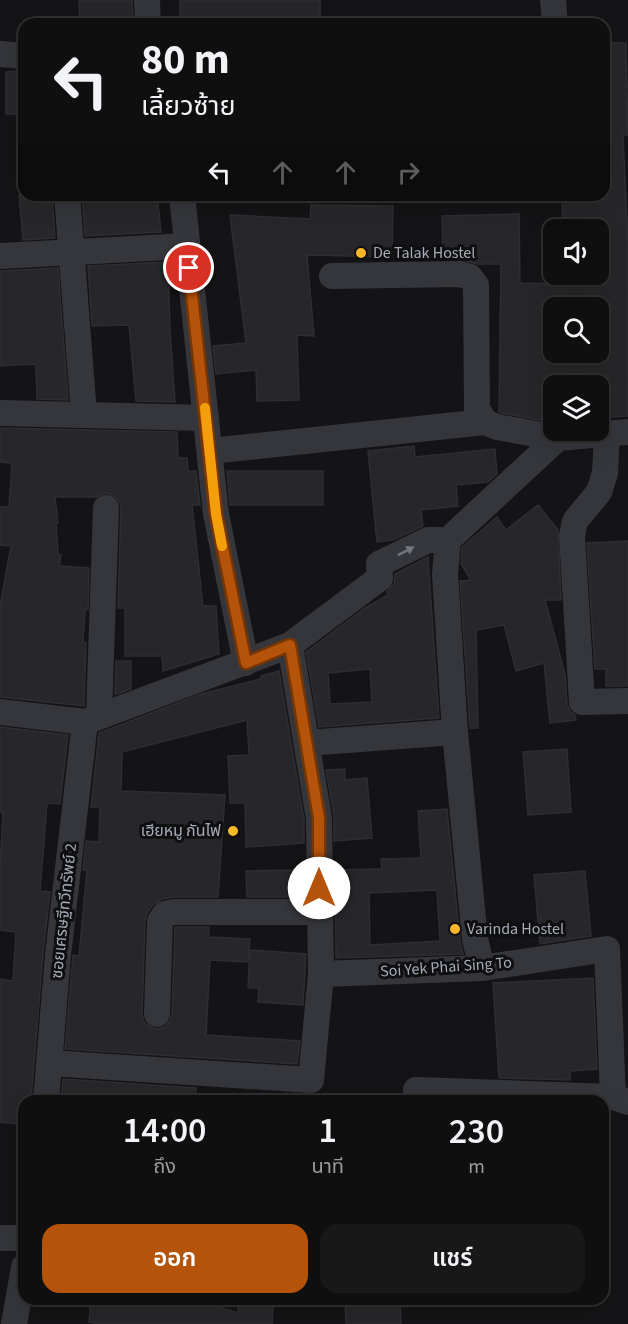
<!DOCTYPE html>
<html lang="th">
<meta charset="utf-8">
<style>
:root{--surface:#0f0f10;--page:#181819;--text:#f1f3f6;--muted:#9b9c9f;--line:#2f2f30;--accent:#b45309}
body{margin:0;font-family:"Source Sans 3","Noto Sans Thai",sans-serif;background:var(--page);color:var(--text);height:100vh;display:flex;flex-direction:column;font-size:22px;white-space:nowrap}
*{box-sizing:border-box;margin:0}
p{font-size:20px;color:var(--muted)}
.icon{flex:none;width:33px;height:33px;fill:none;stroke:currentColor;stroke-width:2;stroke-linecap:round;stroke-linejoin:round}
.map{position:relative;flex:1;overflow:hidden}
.sheet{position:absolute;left:18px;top:1095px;width:591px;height:210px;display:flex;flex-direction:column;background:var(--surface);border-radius:18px;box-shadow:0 6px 24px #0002,0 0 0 2px var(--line)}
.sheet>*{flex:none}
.guide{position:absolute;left:18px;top:18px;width:592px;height:183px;border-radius:18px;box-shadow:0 6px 24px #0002,0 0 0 2px var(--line);background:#0f0f10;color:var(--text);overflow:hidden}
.buttons{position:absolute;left:543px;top:219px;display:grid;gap:12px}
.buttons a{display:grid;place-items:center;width:66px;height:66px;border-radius:12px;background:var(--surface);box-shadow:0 6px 24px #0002,0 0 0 2px var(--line);font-size:30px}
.pin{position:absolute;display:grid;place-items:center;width:51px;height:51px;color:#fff;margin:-26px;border:3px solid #fff;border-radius:50%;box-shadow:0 2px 6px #0007}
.me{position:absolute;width:66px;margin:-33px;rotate:0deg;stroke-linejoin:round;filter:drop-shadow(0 0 4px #0008)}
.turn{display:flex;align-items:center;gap:21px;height:126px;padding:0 24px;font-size:27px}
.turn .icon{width:78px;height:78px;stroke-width:2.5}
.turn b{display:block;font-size:42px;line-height:51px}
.lanes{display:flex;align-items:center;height:57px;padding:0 24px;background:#0003;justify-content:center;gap:30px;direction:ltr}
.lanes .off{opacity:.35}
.eta{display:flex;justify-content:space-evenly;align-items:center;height:102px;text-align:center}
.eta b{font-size:36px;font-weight:600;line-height:42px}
.action{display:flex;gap:12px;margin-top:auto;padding:12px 24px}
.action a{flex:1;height:69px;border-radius:18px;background:var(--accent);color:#fff;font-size:24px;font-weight:600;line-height:69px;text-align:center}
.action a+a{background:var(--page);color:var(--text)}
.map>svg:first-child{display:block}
.building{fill:#27272a;stroke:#2e2e32;stroke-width:1.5;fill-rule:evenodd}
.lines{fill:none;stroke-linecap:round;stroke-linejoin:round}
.minor{stroke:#35363b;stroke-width:26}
.oneway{fill:#73767f}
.route-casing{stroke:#753606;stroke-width:15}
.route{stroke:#b45309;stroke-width:10}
.slow{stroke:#f59e0b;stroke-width:10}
.poi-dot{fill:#fab728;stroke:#0f0f11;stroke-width:2}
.labels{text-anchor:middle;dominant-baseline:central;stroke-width:6;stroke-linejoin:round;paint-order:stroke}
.poi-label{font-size:16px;fill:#a5abb7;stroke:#0f0f11;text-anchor:start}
.street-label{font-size:16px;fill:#a5abb7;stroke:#0f0f11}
</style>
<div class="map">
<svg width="628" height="1324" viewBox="0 0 628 1324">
<rect width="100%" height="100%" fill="#141416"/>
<g class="building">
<path d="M79 0H132L133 24H80Z"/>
<rect x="180" y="0" width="140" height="24"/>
<path d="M604 43H626L628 135H623L628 245V416L598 418V386H552L551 422 501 413 499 412 501 264H477L464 260 443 259 442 216 519 214 520 283 566 284 565 274H598V230H563L562 195H604ZM553 308H598V352H552Z"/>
<path d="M24 71V114H6V72Z"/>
<path d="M19 195H52L55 238 23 240Z"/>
<path d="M82 195H157L161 232 85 236Z"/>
<path d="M311 205 393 206 392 257 307 255 314 336 297 335 299 400 257 401 256 370 216 374 213 346 246 343 230 215 310 219Z"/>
<path d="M168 262 170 331 175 402 136 401 129 325 92 326 88 266Z"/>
<path d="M58 268 68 400 37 399 36 364 0 366V271Z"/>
<path d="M0 428 177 432 178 458H187L188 471H196L200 505H192L203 606H216L219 654 163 671 162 656H125V608H118L121 508 119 501 114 496 107 493 96 497H55L58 523H56L58 554 61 555 59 566 89 568 88 610H85L83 642 86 643 84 706 0 697V606L11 546 0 545V507H9L12 463 0 462Z"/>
<path d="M414 446 415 457 495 449 497 474 488 482 456 485 458 506 421 510 423 526 393 540 377 542 368 451Z"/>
<path d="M227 471H323V505H230Z"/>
<path d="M538 505 558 530 561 600H545L565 674 567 703 570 711 575 715 576 720 550 723 544 663 516 671 504 625 476 630 478 728H470L460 581 471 580 461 564 462 547 497 517 506 530Z"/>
<path d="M628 541V686H606V669H595L587 543Z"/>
<path d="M428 557 439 718 319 727 306 652 365 608 388 595 387 591 394 584 395 574ZM370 669 372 702 330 704 328 673Z"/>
<path d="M116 661H131V689L117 694H115Z"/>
<path d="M279 671 304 819V843L246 847 245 803H230L228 756 249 755 247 720 122 752 121 791 225 795 218 897H174L162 899 153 905 147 913 145 921 142 1014 144 1022 150 1027 157 1029 165 1027 170 1021 172 1014 175 927H209V937L250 939 248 962 210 960 206 1035 300 1041 297 1064 65 1049 73 955 79 956 87 870H83L86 841 99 842 100 807H91L99 733 201 694 261 679V676Z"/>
<path d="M0 727 68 735 60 804 47 803 40 891 50 892 43 954 31 1101H24L20 1124 0 1122V979L13 981 16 932 0 930V867L3 812H0Z"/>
<path d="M567 749 571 812 528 815 523 752Z"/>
<path d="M345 769V780L367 778 372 838 334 841V816L326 770Z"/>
<path d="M447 809 460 940 463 954 336 958 335 870 382 869 381 859 421 858 418 811ZM437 890 440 941 370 945 369 893Z"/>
<path d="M305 870V897H247L246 871Z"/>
<path d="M585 871 591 936 540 944 534 875Z"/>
<path d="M250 950 306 954 303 1005 258 1002 259 988H248Z"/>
<path d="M593 978 597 1069 570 1071V1080L499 1078 493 983Z"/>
<path d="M63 1079 196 1088 195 1101H61Z"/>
<path d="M91 1299H192L238 1313V1304L273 1306 272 1324H97L89 1322Z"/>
<path d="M345 1299H400L401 1324H346Z"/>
</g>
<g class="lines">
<g class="minor">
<path d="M147 0 148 24"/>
<path d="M553 0 555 24"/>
<path d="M0 54 24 56"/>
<path d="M67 195 84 415"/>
<path d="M182 195 216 514 246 663"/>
<path d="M0 256 187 246"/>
<path d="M332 276 460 274 470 277 476 285 477 409 485 422 497 427 558 438"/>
<path d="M0 413 206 418"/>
<path d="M607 434 605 473 599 492 575 521 572 536 582 702 628 701"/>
<path d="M210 451 485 422"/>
<path d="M0 712 85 722 290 645 380 578 379 564 428 540H448"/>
<path d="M99 715 106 508"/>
<path d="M307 743 455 732"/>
<path d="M482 968 475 939 455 732 445 574 448 540 558 438 628 432"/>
<path d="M321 974 482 968 607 949 613 1097 628 1102"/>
<path d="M157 1014 160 921 165 914 174 912H319"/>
<path d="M50 1063 311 1080 321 974 319 818 290 645"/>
<path d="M416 1090 613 1097"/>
<path d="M46 1101 58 955 85 722"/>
<path d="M0 1238H24"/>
<path d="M14 1324 24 1267"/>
</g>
</g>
<defs><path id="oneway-solid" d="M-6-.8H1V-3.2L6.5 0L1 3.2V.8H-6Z" transform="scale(1.5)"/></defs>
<use class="oneway" href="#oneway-solid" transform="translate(406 551) rotate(-27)"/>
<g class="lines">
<g class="route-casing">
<path id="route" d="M189 268 216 514 246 663 290 645 319 818V888"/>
</g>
<use href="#route" class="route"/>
<path class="slow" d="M205 408 216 514 222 546"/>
</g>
<g class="poi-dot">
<circle cx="361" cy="253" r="6"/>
<circle cx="233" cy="831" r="6"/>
<circle cx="455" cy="929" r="6"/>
</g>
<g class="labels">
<g class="poi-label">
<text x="373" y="253">De Talak Hostel</text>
<text x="221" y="831" text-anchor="end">เฮียหมู กันไฟ</text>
<text x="467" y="929">Varinda Hostel</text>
</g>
<g class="street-label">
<text transform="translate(64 911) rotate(-84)">ซอยเศรษฐีทวีทรัพย์ 2</text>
<text transform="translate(446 967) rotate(-4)">Soi Yek Phai Sing To</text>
</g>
</g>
</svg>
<div class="buttons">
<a><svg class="icon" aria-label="sound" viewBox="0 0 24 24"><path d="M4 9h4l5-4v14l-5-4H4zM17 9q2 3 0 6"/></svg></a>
<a><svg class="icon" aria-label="search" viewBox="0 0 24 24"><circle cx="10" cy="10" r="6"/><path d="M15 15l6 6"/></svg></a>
<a><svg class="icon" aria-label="layers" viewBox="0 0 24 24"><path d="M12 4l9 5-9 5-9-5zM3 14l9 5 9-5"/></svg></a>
</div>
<div class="pin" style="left:189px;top:268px;background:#d93025"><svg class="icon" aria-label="arrive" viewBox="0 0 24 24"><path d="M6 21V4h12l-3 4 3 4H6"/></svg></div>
<svg class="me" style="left:319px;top:888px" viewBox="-20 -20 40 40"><circle r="19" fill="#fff"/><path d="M0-13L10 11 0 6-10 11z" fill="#b45309"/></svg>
<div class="guide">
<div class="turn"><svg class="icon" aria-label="left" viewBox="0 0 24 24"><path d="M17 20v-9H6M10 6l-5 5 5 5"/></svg><div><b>80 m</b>เลี้ยวซ้าย</div></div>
<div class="lanes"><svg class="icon" aria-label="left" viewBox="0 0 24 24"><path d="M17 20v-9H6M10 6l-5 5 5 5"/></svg><svg class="icon off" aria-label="ahead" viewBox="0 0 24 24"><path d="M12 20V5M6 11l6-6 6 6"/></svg><svg class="icon off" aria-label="ahead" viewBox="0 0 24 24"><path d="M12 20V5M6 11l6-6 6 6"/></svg><svg class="icon off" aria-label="right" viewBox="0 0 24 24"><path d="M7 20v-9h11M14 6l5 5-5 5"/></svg></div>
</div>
<section class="sheet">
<div class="eta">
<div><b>14:00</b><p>ถึง</p></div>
<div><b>1</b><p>นาที</p></div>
<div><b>230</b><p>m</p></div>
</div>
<div class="action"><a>ออก</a><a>แชร์</a></div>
</section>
</div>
